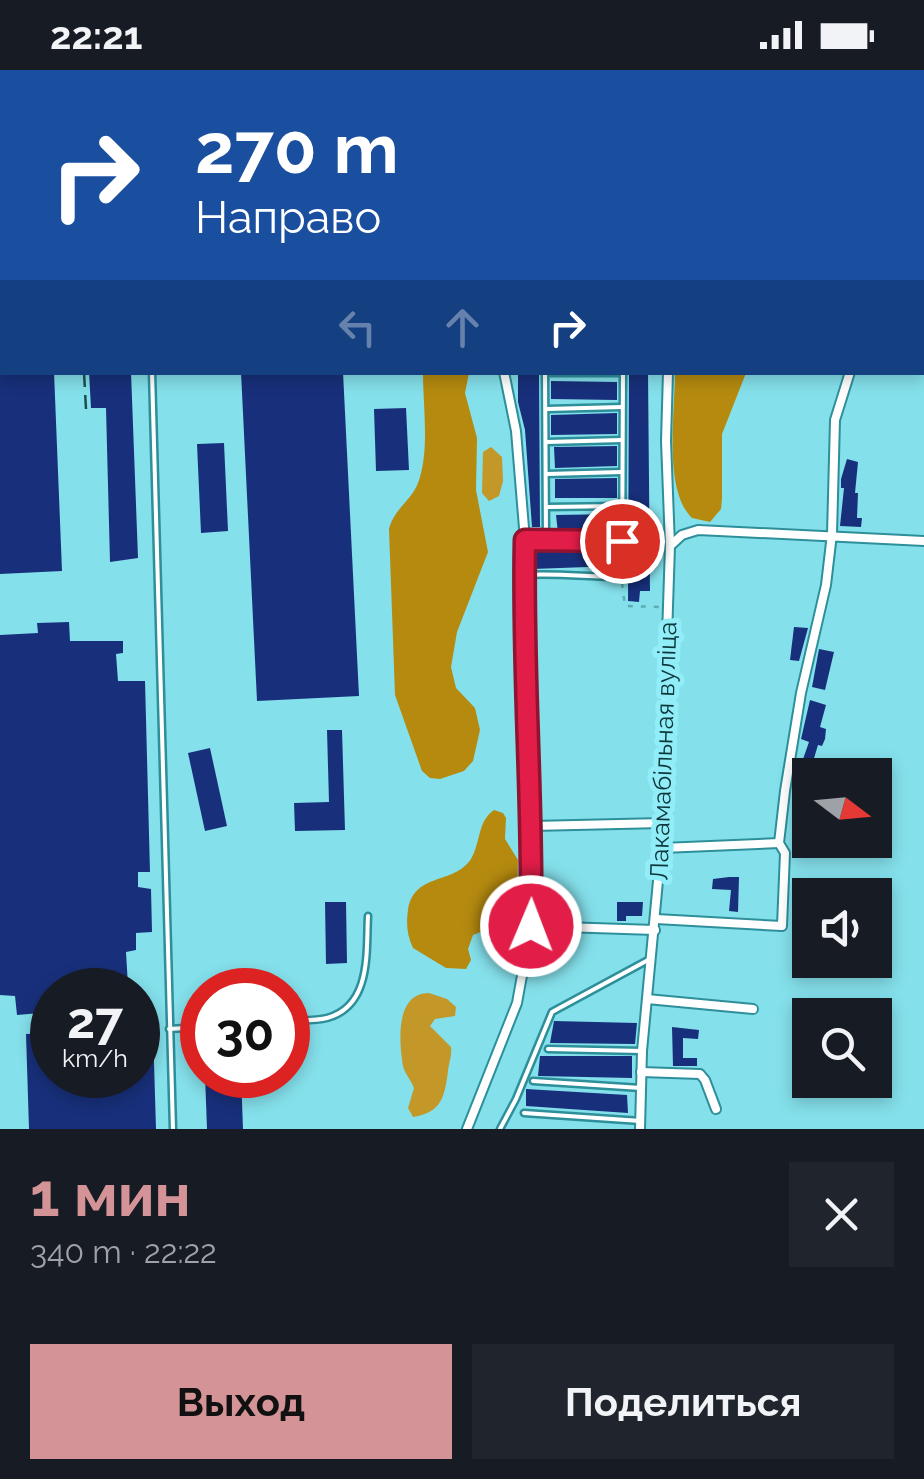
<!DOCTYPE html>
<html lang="ru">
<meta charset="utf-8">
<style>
:root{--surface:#171b24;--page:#20242c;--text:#f1f3f6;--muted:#9ea1a6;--accent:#d49497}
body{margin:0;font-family:Raleway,sans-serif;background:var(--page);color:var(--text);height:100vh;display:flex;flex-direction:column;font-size:38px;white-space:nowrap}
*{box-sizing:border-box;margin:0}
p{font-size:32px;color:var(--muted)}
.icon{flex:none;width:55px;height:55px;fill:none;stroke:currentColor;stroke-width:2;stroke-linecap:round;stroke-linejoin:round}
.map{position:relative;height:1059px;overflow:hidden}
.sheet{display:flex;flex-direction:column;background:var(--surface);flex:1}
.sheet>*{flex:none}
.banner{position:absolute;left:0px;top:0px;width:925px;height:305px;box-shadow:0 5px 15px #0003;background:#1a4fa0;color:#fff;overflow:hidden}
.needle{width:65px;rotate:106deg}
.fabs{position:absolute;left:792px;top:688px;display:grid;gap:20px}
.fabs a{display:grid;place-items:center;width:100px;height:100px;border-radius:0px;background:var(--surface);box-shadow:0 5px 15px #0003;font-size:50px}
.speed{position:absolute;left:30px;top:898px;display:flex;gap:20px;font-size:50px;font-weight:700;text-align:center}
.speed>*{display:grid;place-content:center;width:130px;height:130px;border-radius:50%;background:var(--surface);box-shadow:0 5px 15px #0003;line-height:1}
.speed small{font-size:25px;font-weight:400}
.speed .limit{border:15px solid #d22;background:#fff;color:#111}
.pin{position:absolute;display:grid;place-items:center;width:85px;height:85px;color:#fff;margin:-42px;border:5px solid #fff;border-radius:50%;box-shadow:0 2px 10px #0007}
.me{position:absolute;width:110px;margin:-55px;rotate:1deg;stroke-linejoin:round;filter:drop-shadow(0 0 8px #0008)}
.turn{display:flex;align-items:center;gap:35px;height:210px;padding:0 30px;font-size:45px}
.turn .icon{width:130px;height:130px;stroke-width:2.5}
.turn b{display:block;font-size:70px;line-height:85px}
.lanes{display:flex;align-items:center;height:95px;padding:0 30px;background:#0003;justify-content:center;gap:50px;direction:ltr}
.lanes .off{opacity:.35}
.round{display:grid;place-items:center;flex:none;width:105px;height:105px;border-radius:0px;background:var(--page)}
.head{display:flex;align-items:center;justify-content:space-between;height:170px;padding:0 30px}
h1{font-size:60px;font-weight:700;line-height:75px;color:var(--accent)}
.action{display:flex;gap:20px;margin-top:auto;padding:20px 30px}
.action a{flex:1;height:115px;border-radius:0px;background:var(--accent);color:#111;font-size:40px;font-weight:700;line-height:115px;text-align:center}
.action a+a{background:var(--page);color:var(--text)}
.status{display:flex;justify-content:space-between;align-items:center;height:70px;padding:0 50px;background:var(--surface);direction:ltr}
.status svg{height:28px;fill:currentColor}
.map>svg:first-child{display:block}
.green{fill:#c39728}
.forest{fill:#b58a0f}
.building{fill:#18307b}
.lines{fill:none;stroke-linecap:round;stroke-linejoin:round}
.lane-casing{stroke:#2d8f9a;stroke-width:9}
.street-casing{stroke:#2d8f9a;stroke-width:12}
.path{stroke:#5fabb4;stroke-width:2.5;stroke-dasharray:5 8;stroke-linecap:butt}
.lane{stroke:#fff;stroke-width:4}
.street{stroke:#fff;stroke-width:8}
.rail{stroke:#1d4d52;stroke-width:2.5;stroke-dasharray:15 8;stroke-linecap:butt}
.route-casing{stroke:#92132f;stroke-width:25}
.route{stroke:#e11d48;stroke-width:18}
.labels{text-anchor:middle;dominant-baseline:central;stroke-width:10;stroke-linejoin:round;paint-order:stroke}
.street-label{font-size:25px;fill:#0d363a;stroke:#91edf8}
</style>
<div class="status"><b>22:21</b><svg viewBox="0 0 49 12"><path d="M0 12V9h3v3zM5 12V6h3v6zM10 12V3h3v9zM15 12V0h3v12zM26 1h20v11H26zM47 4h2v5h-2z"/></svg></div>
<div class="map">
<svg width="924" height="1059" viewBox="0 0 924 1059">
<rect width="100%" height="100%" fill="#84e0eb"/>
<g class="green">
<path d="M491 377 502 387 503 411 499 426 489 431 482 423 483 382Z"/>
<path d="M429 923 447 929 456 937 455 946 435 949 430 956 451 977C452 986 449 992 448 1001 445 1025 442 1043 413 1047L408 1038 414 1018C411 1010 405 1004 403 996 399 972 395 923 429 923Z"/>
</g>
<g class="forest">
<path d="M423 303H469L465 323 477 368 476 420 488 482 457 562 451 597 456 618 475 638 480 660 473 691 464 701 440 709 430 708 422 701 395 625 389 459C394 439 411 431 418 413 430 381 423 337 423 303Z"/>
<path d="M675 303H746L722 364V429L721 439 710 452 692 448C663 420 675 342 675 303Z"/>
<path d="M494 740 503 743 506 748 505 769 518 790 517 843 505 862 486 860 473 865 468 879 471 890 466 899 446 898 413 878C407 866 406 853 408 840 414 802 454 815 471 789 481 772 477 752 494 740Z"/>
</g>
<g class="building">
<path d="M0 302H54L62 501 0 504Z"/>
<path d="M89 302H131L138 488 110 492 106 338H91Z"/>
<path d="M241 302H343L359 626 257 631Z"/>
<path d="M518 302H539L540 457H532L525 360 518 332Z"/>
<path d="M629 302H648L650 521H640L639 532 628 531Z"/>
<path d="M551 311 617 312V330L551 329Z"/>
<path d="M406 338 409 400 376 401 374 339Z"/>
<path d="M617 343V364L551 365V345Z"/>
<path d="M224 373 228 461 201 463 197 374Z"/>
<path d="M617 376V396L555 398 554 377Z"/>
<path d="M847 389 858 392 855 423H858L857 448H862L861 457 840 456 844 418H841V409Z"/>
<path d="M617 408V428H555V409Z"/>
<path d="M617 444V465L558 463 556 445Z"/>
<path d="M559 474 617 476 616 496 532 499V479L559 478Z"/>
<path d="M69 552 70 571H123V583L116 584 118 611H145L150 802H138V817L151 819 152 862 136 863V880L126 882 128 916 52 920V942L17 945 15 926 0 925V565L38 563 37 553Z"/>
<path d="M794 557 808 558 799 591 790 590Z"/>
<path d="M819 579 834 582 825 620 812 617Z"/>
<path d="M810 630 826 635 820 657 826 659 825 669 822 676 818 675 812 695 802 692 809 672 801 669Z"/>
<path d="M327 660H342L345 760 295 761 294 733 329 732Z"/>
<path d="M210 678 227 756 205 761 188 683Z"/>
<path d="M729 807H739L738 842 729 841 731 820 712 819 713 809Z"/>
<path d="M325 832H346L347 893 326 894Z"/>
<path d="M617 832H643L642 846H626V851H617Z"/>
<path d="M554 951 637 953 635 974 550 973Z"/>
<path d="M672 957 699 960 698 969 683 968V988H697V996H673Z"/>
<path d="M153 960 156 1059H29L26 964 52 963V1005H138V961Z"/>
<path d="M540 986H632V1008L538 1006Z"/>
<path d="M205 1005H241L243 1059H207Z"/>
<path d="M526 1019 627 1025 628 1043 526 1036Z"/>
</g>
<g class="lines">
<g class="lane-casing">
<g id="lane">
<path d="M144 0V2"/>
<path d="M518 0V2"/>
<path d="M605 0V2"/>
<path d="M639 2V0"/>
<path d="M0 168H2"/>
<path d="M152 302 173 1059"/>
<path d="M547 303H623"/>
<path d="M547 339 622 337"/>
<path d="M547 372 622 370"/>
<path d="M547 404 622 402"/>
<path d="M547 437 622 436"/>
<path d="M546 468 622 471"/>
<path d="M525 470 546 468 545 302"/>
<path d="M524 505C557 503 589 507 622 507L623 302"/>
<path d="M288 951C300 950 315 951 327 948 372 936 366 881 368 846"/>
<path d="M169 959 202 957"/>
<path d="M548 979 642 981"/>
<path d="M533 1011 641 1018"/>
<path d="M524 1043 641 1051"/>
<path d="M500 1059 516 1029 552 942 650 889"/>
</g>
</g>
<g class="street-casing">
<g id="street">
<path d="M470 0V2"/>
<path d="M675 2V0"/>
<path d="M670 476 682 465 698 460 924 471"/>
<path d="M532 756 663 753"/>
<path d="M662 778 779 773"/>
<path d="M656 849 782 856 785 783 779 773 785 721 801 623 826 515 832 464 835 350 850 302"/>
<path d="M531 856 655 860"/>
<path d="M647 929 753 939"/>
<path d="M641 1002 700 1004 705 1010 716 1039"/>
<path d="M467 1059 517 933 531 856 532 756 523 561 525 470 516 361 504 302"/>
<path d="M640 1059 642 981 667 715 665 626 670 476 666 371 668 302"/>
</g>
</g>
<g class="path">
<path d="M886 2 888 0"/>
<path d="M922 19H924"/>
<path d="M922 206H924"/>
<path d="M622 513 625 536 659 537"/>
</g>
<use href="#lane" class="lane"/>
<use href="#street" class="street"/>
<g class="rail">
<path d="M69 0V2"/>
<path d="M116 0V2"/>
<path d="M168 0V2"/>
<path d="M84 302 86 339"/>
</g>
</g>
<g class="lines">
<g class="route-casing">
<path id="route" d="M531 856C533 727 522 599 525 470L622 471"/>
</g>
<use href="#route" class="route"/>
</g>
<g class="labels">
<g class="street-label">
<text transform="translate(663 681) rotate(-88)">Лакамабільная вуліца</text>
</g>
</g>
</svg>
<div class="fabs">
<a><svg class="needle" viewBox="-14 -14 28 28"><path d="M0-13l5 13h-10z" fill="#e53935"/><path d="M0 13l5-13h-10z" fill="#9ea1a6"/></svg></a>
<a><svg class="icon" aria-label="sound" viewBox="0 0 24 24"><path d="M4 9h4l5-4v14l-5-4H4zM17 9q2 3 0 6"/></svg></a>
<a><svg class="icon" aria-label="search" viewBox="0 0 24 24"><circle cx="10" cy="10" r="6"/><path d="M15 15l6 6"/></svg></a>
</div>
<div class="speed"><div>27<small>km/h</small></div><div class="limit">30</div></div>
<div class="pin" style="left:622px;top:471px;background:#d93025"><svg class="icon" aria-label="arrive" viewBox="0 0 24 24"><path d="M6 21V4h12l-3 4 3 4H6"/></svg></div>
<svg class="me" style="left:531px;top:856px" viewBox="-20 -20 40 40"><circle r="17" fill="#e11d48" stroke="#fff" stroke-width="3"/><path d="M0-11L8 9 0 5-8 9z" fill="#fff"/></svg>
<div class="banner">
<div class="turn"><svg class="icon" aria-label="right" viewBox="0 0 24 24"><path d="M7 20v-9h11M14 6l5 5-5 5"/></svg><div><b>270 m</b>Направо</div></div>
<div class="lanes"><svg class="icon off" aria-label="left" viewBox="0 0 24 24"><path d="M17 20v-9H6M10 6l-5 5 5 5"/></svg><svg class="icon off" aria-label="ahead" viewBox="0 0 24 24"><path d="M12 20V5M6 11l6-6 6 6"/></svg><svg class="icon" aria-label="right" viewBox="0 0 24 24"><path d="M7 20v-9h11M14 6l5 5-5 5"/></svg></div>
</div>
</div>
<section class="sheet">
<div class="head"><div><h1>1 мин</h1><p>340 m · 22:22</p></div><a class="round"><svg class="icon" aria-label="close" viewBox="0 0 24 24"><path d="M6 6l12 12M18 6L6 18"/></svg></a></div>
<div class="action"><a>Выход</a><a>Поделиться</a></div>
</section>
